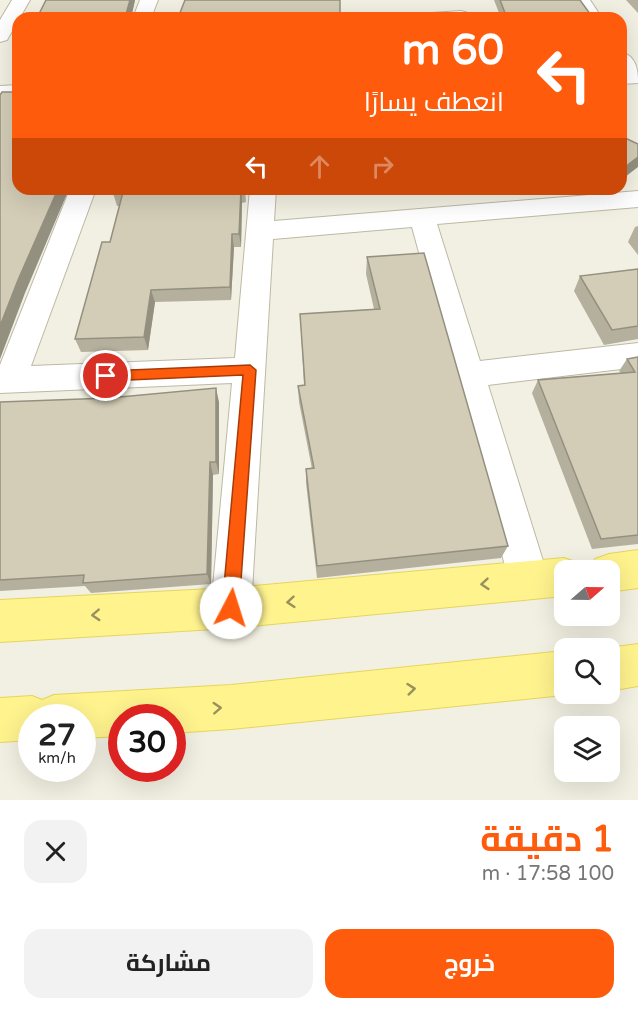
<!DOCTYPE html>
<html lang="ar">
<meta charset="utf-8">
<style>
:root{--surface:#fff;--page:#f2f2f2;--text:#222;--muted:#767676;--accent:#ff5b0c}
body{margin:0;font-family:"Varela Round",Cairo,sans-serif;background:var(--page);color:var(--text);direction:rtl;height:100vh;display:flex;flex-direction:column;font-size:22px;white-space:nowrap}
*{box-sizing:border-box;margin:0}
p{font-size:20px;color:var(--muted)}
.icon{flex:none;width:33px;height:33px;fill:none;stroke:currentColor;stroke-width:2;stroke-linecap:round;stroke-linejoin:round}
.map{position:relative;height:800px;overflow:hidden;direction:ltr}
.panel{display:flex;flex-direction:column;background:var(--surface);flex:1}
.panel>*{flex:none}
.top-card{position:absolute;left:12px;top:12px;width:615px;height:183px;border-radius:18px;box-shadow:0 6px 24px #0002;direction:rtl;background:#ff5b0c;color:#fff;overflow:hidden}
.needle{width:39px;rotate:70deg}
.fabs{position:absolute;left:554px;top:560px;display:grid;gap:12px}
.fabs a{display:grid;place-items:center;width:66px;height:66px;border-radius:12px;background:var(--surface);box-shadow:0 6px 24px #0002;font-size:30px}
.speed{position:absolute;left:18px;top:704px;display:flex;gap:12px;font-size:30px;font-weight:700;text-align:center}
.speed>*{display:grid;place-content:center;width:78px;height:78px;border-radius:50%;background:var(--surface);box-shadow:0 6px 24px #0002;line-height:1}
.speed small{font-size:15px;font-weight:400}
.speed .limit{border:9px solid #d22;background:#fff;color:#111}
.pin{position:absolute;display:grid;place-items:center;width:51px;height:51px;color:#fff;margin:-26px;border:3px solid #fff;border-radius:50%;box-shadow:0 2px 6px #0007}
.me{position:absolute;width:66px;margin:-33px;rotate:5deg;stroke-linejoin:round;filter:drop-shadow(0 0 4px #0008)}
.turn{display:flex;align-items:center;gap:21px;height:126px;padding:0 24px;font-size:27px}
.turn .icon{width:78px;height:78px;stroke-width:2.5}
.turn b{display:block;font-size:42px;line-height:51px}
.lanes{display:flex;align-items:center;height:57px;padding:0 24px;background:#0003;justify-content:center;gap:30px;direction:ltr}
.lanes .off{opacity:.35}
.round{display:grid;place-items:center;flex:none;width:63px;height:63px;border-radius:18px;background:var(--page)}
.headline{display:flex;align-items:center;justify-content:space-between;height:102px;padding:0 24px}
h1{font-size:36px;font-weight:700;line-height:45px;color:var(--accent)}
.action{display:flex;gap:12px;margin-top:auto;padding:12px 24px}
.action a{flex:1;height:69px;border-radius:18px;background:var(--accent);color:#fff;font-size:24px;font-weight:700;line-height:69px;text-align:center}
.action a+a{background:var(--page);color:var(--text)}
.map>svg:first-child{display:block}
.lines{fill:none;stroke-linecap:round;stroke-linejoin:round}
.minor-casing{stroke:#bdb9a5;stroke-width:2}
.major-casing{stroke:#e6d55c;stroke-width:2}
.minor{fill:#fff;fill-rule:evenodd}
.major{fill:#fff38e;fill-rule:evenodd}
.wall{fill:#b5b09d}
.shaded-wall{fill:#949080}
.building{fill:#d3cdb7;stroke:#949080;stroke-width:1.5}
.oneway{stroke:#98915c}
.route{fill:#ff5b0c;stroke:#a63b08;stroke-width:1.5}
</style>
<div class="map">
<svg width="638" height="800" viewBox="0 0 638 800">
<rect width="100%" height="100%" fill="#f2f0e2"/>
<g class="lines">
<g class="minor-casing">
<g id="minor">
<path d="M12 0H30L7 40 0 42V20Z"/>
<path d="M140 0H158L151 18H133Z"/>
<path d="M572 0H590L602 18H584Z"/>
<path d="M461 11 468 13 470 17 414 18 416 14Z"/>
<path d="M621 52C636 56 638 69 638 83L621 84Z"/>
<path d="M18 85V97L0 98V86Z"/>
<path d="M70 189H96L31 366 235 358 250 189H276L274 221 638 191V207L437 224 480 361 638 343V367L488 385 549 580 543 594 529 599 515 594 509 580 412 227 273 239 251 608 245 622 231 628 217 622 211 608 232 383 0 393V365Z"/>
</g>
</g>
<g class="major-casing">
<g id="major">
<path d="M638 550V588L609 592V570H591L595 559 609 554Z"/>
<path d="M564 558 578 563 581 570H564V596L231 628 0 642V600L231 588Z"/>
<path d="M638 644V686L609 691 608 648Z"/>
<path d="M564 651V693H568L564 695 231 729 172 733V717H122V736L82 738V717H32V740L0 742V698L32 696 42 700 54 695 231 685Z"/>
</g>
</g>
<use href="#minor" class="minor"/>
<use href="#major" class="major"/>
</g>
<g class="wall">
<path d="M46 0H135L131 18H41L39 14Z"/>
<path d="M494 0H580L593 18H501Z"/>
<path d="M626 0H638V13Z"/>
<path d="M114 189H245L246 202 242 203 241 247H234L231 300 155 302 148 350 81 352 75 339 110 242 120 206H117L113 193Z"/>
<path d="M638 226V255L628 242 635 227Z"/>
<path d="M367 257 508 546 501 558 317 578 306 483V469H312L299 402 298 386 304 385 300 314 374 309 366 274Z"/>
<path d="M638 269V339L604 345 574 291 580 276Z"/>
<path d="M638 357V544L592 549 532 393 538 380 621 373 619 371 627 359Z"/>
<path d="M0 402H219V474L213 475 211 584 91 593 85 586 0 591Z"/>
</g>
<g class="shaded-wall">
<path d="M130 0H135L131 18H125Z"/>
<path d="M638 157V167L621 180V170Z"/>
<path d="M58 189H69L25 293 0 359V326L18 280Z"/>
<path d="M241 190 242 203 241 247 239 234Z"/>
<path d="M232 234 234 247 231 300 230 287Z"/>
<path d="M151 290 155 302 148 350 144 337Z"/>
<path d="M216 388 219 402V474L216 462Z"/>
<path d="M210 462 213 475 211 584 207 574Z"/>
</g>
<g class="building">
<path d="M46 0H130L125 18H57L60 13 39 14Z"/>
<path d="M185 0H340V18H178Z"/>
<path d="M500 0H580L593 18H507Z"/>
<path d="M18 86V189H58L18 280 0 326V95L2 92H15Z"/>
<path d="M621 136 638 144V157L621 170Z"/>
<path d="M114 189H245L241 190 239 234H232L230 287 151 290 144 337 75 339 102 242H110L123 192 113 193Z"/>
<path d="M424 253 508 546 317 566 306 469 314 468 298 386 305 385 300 314 380 309 367 257Z"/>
<path d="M638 269V326L612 330 580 276Z"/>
<path d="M638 357V535L601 539 538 380 635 372 627 359Z"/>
<path d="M216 388V462H210L207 574 83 583 84 575 0 580V402L109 398Z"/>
</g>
<defs><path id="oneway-chevron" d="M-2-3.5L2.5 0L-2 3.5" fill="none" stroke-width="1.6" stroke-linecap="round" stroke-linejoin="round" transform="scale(1.5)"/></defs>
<g class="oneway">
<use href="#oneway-chevron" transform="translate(485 584) rotate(175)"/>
<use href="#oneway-chevron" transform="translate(291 602) rotate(175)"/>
<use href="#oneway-chevron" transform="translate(96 615) rotate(177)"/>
<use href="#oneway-chevron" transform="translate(411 689) rotate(-6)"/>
<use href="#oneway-chevron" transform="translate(217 708) rotate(-3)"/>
</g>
<path class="route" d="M250 365 256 370 239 608 237 614 231 616 225 614 222 608 243 375 106 381 99 376 106 371Z"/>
</svg>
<div class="fabs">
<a><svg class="needle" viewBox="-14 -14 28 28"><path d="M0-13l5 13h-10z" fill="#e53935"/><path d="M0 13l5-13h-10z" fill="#767676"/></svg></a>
<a><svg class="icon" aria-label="search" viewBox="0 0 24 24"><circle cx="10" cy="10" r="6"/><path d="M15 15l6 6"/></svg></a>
<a><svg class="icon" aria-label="layers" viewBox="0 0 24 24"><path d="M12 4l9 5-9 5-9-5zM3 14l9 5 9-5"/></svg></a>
</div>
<div class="speed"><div>27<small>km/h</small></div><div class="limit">30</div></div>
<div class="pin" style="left:106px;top:376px;background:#d93025"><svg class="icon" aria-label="arrive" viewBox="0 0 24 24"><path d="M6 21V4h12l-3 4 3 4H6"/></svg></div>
<svg class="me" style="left:231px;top:608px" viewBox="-20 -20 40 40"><circle r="19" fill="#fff"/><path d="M0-13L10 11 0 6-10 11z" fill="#ff5b0c"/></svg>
<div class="top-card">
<div class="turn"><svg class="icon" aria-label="left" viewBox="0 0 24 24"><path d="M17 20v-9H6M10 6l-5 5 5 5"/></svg><div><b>60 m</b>انعطف يسارًا</div></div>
<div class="lanes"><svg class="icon" aria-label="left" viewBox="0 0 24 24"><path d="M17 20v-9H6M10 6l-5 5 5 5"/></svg><svg class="icon off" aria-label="ahead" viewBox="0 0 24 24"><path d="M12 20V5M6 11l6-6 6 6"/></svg><svg class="icon off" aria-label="right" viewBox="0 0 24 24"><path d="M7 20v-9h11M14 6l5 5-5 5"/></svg></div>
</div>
</div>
<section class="panel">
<div class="headline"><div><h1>1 دقيقة</h1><p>100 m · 17:58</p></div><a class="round"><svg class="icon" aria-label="close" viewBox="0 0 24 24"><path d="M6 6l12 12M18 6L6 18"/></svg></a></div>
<div class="action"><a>خروج</a><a>مشاركة</a></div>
</section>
